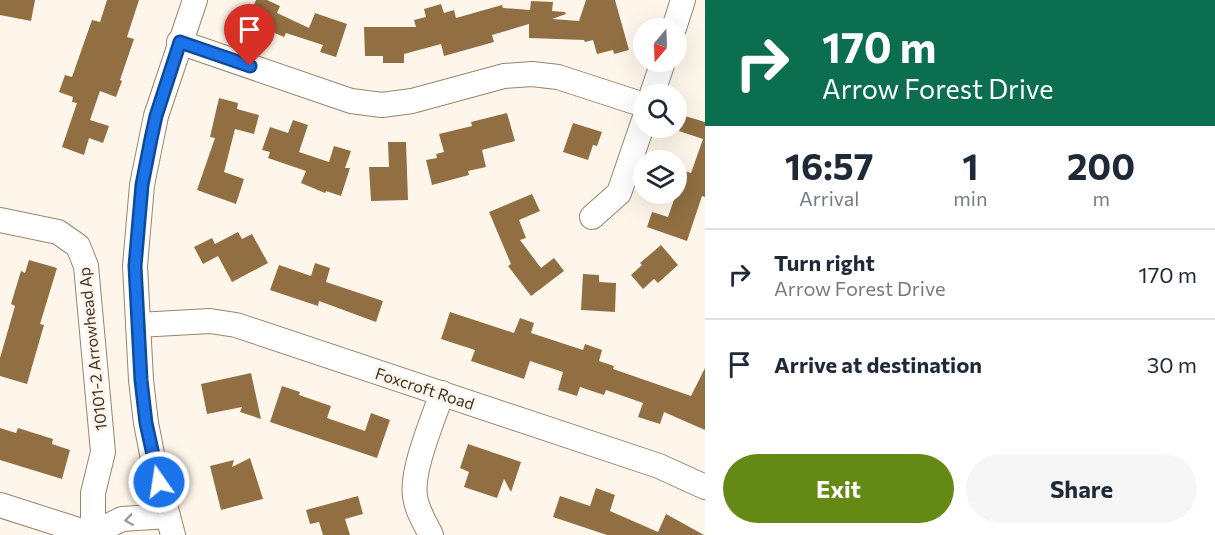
<!DOCTYPE html>
<style>
:root{--surface:#fff;--page:#f6f6f7;--text:#1f2937;--muted:#747a83;--line:#e0e1e3;--accent:#648a15}
body{margin:0;font-family:Commissioner,sans-serif;background:var(--page);color:var(--text);height:100vh;display:flex;flex-direction:column;font-size:22px;white-space:nowrap}
*{box-sizing:border-box;margin:0}
p{font-size:20px;color:var(--muted)}
.icon{flex:none;width:33px;height:33px;fill:none;stroke:currentColor;stroke-width:2;stroke-linecap:round;stroke-linejoin:round}
.map{position:relative;flex:1;overflow:hidden}
.side{display:flex;flex-direction:column;background:var(--surface);width:510px}
.side>*{flex:none}
.guide{background:#0b6e4f;color:#fff;overflow:hidden}
.needle{width:39px;rotate:199deg}
.buttons{position:absolute;left:633px;top:18px;display:grid;gap:12px}
.buttons a{display:grid;place-items:center;width:54px;height:54px;border-radius:50%;background:var(--surface);box-shadow:0 6px 24px #0002;font-size:30px}
.pin{position:absolute;display:grid;place-items:center;width:51px;height:51px;color:#fff;margin:-62px -26px;border-radius:50% 50% 50% 0;rotate:-45deg;box-shadow:0 0 6px #0007}
.pin .icon{rotate:45deg}
.me{position:absolute;width:66px;margin:-33px;rotate:347deg;stroke-linejoin:round;filter:drop-shadow(0 0 4px #0008)}
.turn{display:flex;align-items:center;gap:21px;height:126px;padding:0 18px;font-size:27px}
.turn .icon{width:78px;height:78px;stroke-width:2.5}
.turn b{display:block;font-size:42px;line-height:51px}
.eta{display:flex;justify-content:space-evenly;align-items:center;height:102px;text-align:center}
.eta b{font-size:36px;font-weight:700;line-height:42px}
.primary-button{display:flex;gap:12px;margin-top:auto;padding:12px 18px}
.primary-button a{flex:1;height:69px;border-radius:36px;background:var(--accent);color:#fff;font-size:24px;font-weight:700;line-height:69px;text-align:center}
.primary-button a+a{background:var(--page);color:var(--text)}
ul{padding:0;list-style:none}
li{display:flex;align-items:center;gap:18px;height:90px;padding:0 18px;border-top:2px solid var(--line)}
li div{flex:1}
li b{display:block;font-size:22px}
li em{font-style:normal}
main{display:flex;flex:1;min-height:0}
.map>svg:first-child{display:block}
.building{fill:#916f43}
.lines{fill:none;stroke-linecap:round;stroke-linejoin:round}
.minor-casing{stroke:#99846a;stroke-width:26}
.minor{stroke:#fff;stroke-width:24}
.oneway{stroke:#9e9994}
.route-casing{stroke:#114b97;stroke-width:15}
.route{stroke:#1a73e8;stroke-width:10}
.labels{text-anchor:middle;dominant-baseline:central;stroke-width:6;stroke-linejoin:round;paint-order:stroke}
.street-label{font-size:16px;fill:#3c3329;stroke:#fff6eb}
</style>
<main>
<div class="map">
<svg width="705" height="535" viewBox="0 0 705 535">
<rect width="100%" height="100%" fill="#fff6eb"/>
<g class="building">
<path d="M0 0H35L31 21 0 15Z"/>
<path d="M107 0H139L127 37 134 39 120 80 122 81 116 97 100 91 90 120 109 126 103 143 89 138 84 155 62 147 77 103 72 102 73 97 59 92 65 75 72 77 92 20 100 22Z"/>
<path d="M256 0H267L280 6 277 13 309 28 315 13 347 24 336 57 320 52 323 45 286 33 284 37 247 21Z"/>
<path d="M586 0H615L629 50 614 54 613 50 597 54 593 40 585 42 584 40 529 38V24L492 35 494 42 444 56 441 44 404 54V63H383V56H365L364 27H416L414 20 426 17 424 9 441 4 444 13 454 10 456 18 502 5 503 8 530 10 531 1 553 2 552 11 565 12 566 14 552 19 579 21Z"/>
<path d="M219 98 238 103 237 109 259 115 254 134 235 129 224 172 244 179 236 204 197 190 215 138 210 137Z"/>
<path d="M507 113 515 141 482 150 486 167 468 171 469 175 432 185 426 160 437 158 436 154 444 152 439 134 472 126 471 122Z"/>
<path d="M685 116 705 122V197L702 196 687 241 647 227 652 212 668 217 676 194V168L691 173 703 139 679 131Z"/>
<path d="M293 120 308 125 299 152 329 162 334 146 351 151 345 168H350L341 196 326 191 325 193 301 183 306 171 268 158 270 152 262 150 270 127 288 133Z"/>
<path d="M573 123 602 132 597 146 593 145 588 160 563 152Z"/>
<path d="M388 142H406L408 200 371 201 369 167H389Z"/>
<path d="M532 194 540 211 519 220 526 238 520 240 541 268 554 258 564 271 531 296 508 266 511 264 489 212Z"/>
<path d="M238 232 242 239 252 234 268 263 232 282 218 256 203 264 194 247 212 238 215 244Z"/>
<path d="M661 245 678 265 658 283 654 279 643 289 631 275 642 265 640 263Z"/>
<path d="M29 260 57 268 40 324 44 325 27 384 0 376V358L15 306 11 304 21 271 25 273Z"/>
<path d="M315 263 330 268 326 282 383 301 376 322 319 301 318 306 270 290 279 265 311 276Z"/>
<path d="M583 274 599 275V282L616 283 615 312 581 310Z"/>
<path d="M450 312 514 333 520 318 534 323 531 333 583 350 585 344 602 350 599 361 614 366 613 369 691 396 705 368V430L664 412 660 424 638 417 643 403 606 390 604 395 580 387 577 396 558 390 563 372 530 361 524 379 471 361 475 350 441 339Z"/>
<path d="M251 373 261 419 240 412 242 407 207 414 201 384Z"/>
<path d="M282 386 300 392 299 395 331 406 327 418 365 431 371 413 390 420 377 458 270 422Z"/>
<path d="M0 428 16 433 18 428 53 439 52 444 70 450 62 479 0 460Z"/>
<path d="M468 444 521 462 511 492 504 479 497 498 464 487 469 472 460 468Z"/>
<path d="M250 458 263 499 221 510 210 466 234 460 232 467Z"/>
<path d="M596 488 615 495 610 511 658 532 666 514 704 535H607L553 517 560 496 590 506Z"/>
<path d="M358 496 363 514 345 519 350 535H323L319 522 310 524 306 510Z"/>
</g>
<g class="lines">
<g class="minor-casing">
<g id="minor">
<path d="M674 28 683 0"/>
<path d="M179 42 351 101 382 105 412 101 504 76 532 74 558 77 644 105"/>
<path d="M652 94 663 62"/>
<path d="M592 217 619 193 644 120"/>
<path d="M0 220 58 232 78 246 86 266 103 452 93 493V535"/>
<path d="M138 325 210 321 236 325 659 466 705 487"/>
<path d="M0 505 94 535"/>
<path d="M92 534 122 519 168 516"/>
<path d="M173 535 154 464 146 423 141 380 135 266 142 185 156 116 195 0"/>
<path d="M431 535C425 523 417 511 415 496 411 470 433 420 442 393"/>
</g>
</g>
<use href="#minor" class="minor"/>
</g>
<defs><path id="oneway-chevron" d="M-2-3.5L2.5 0L-2 3.5" fill="none" stroke-width="1.6" stroke-linecap="round" stroke-linejoin="round" transform="scale(1.5)"/></defs>
<use class="oneway" href="#oneway-chevron" transform="translate(129 520) rotate(172)"/>
<g class="lines">
<g class="route-casing">
<path id="route" d="M159 482 146 423 141 380 135 266 142 185 151 139 156 116 180 42 250 66"/>
</g>
<use href="#route" class="route"/>
</g>
<g class="labels">
<g class="street-label">
<text transform="translate(92 349) rotate(-96)">10101-2 Arrowhead Ap</text>
<text transform="translate(425 388) rotate(18)">Foxcroft Road</text>
</g>
</g>
</svg>
<div class="buttons">
<a><svg class="needle" viewBox="-14 -14 28 28"><path d="M0-13l5 13h-10z" fill="#e53935"/><path d="M0 13l5-13h-10z" fill="#747a83"/></svg></a>
<a><svg class="icon" aria-label="search" viewBox="0 0 24 24"><circle cx="10" cy="10" r="6"/><path d="M15 15l6 6"/></svg></a>
<a><svg class="icon" aria-label="layers" viewBox="0 0 24 24"><path d="M12 4l9 5-9 5-9-5zM3 14l9 5 9-5"/></svg></a>
</div>
<div class="pin" style="left:250px;top:66px;background:#d93025"><svg class="icon" aria-label="arrive" viewBox="0 0 24 24"><path d="M6 21V4h12l-3 4 3 4H6"/></svg></div>
<svg class="me" style="left:159px;top:482px" viewBox="-20 -20 40 40"><circle r="17" fill="#1a73e8" stroke="#fff" stroke-width="3"/><path d="M0-11L8 9 0 5-8 9z" fill="#fff"/></svg>
</div>
<section class="side">
<div class="guide">
<div class="turn"><svg class="icon" aria-label="right" viewBox="0 0 24 24"><path d="M7 20v-9h11M14 6l5 5-5 5"/></svg><div><b>170 m</b>Arrow Forest Drive</div></div>
</div>
<div class="eta">
<div><b>16:57</b><p>Arrival</p></div>
<div><b>1</b><p>min</p></div>
<div><b>200</b><p>m</p></div>
</div>
<ul>
<li><svg class="icon" aria-label="right" viewBox="0 0 24 24"><path d="M7 20v-9h11M14 6l5 5-5 5"/></svg><div><b>Turn right</b><p>Arrow Forest Drive</p></div><em>170 m</em></li>
<li><svg class="icon" aria-label="arrive" viewBox="0 0 24 24"><path d="M6 21V4h12l-3 4 3 4H6"/></svg><div><b>Arrive at destination</b></div><em>30 m</em></li>
</ul>
<div class="primary-button"><a>Exit</a><a>Share</a></div>
</section>
</main>
